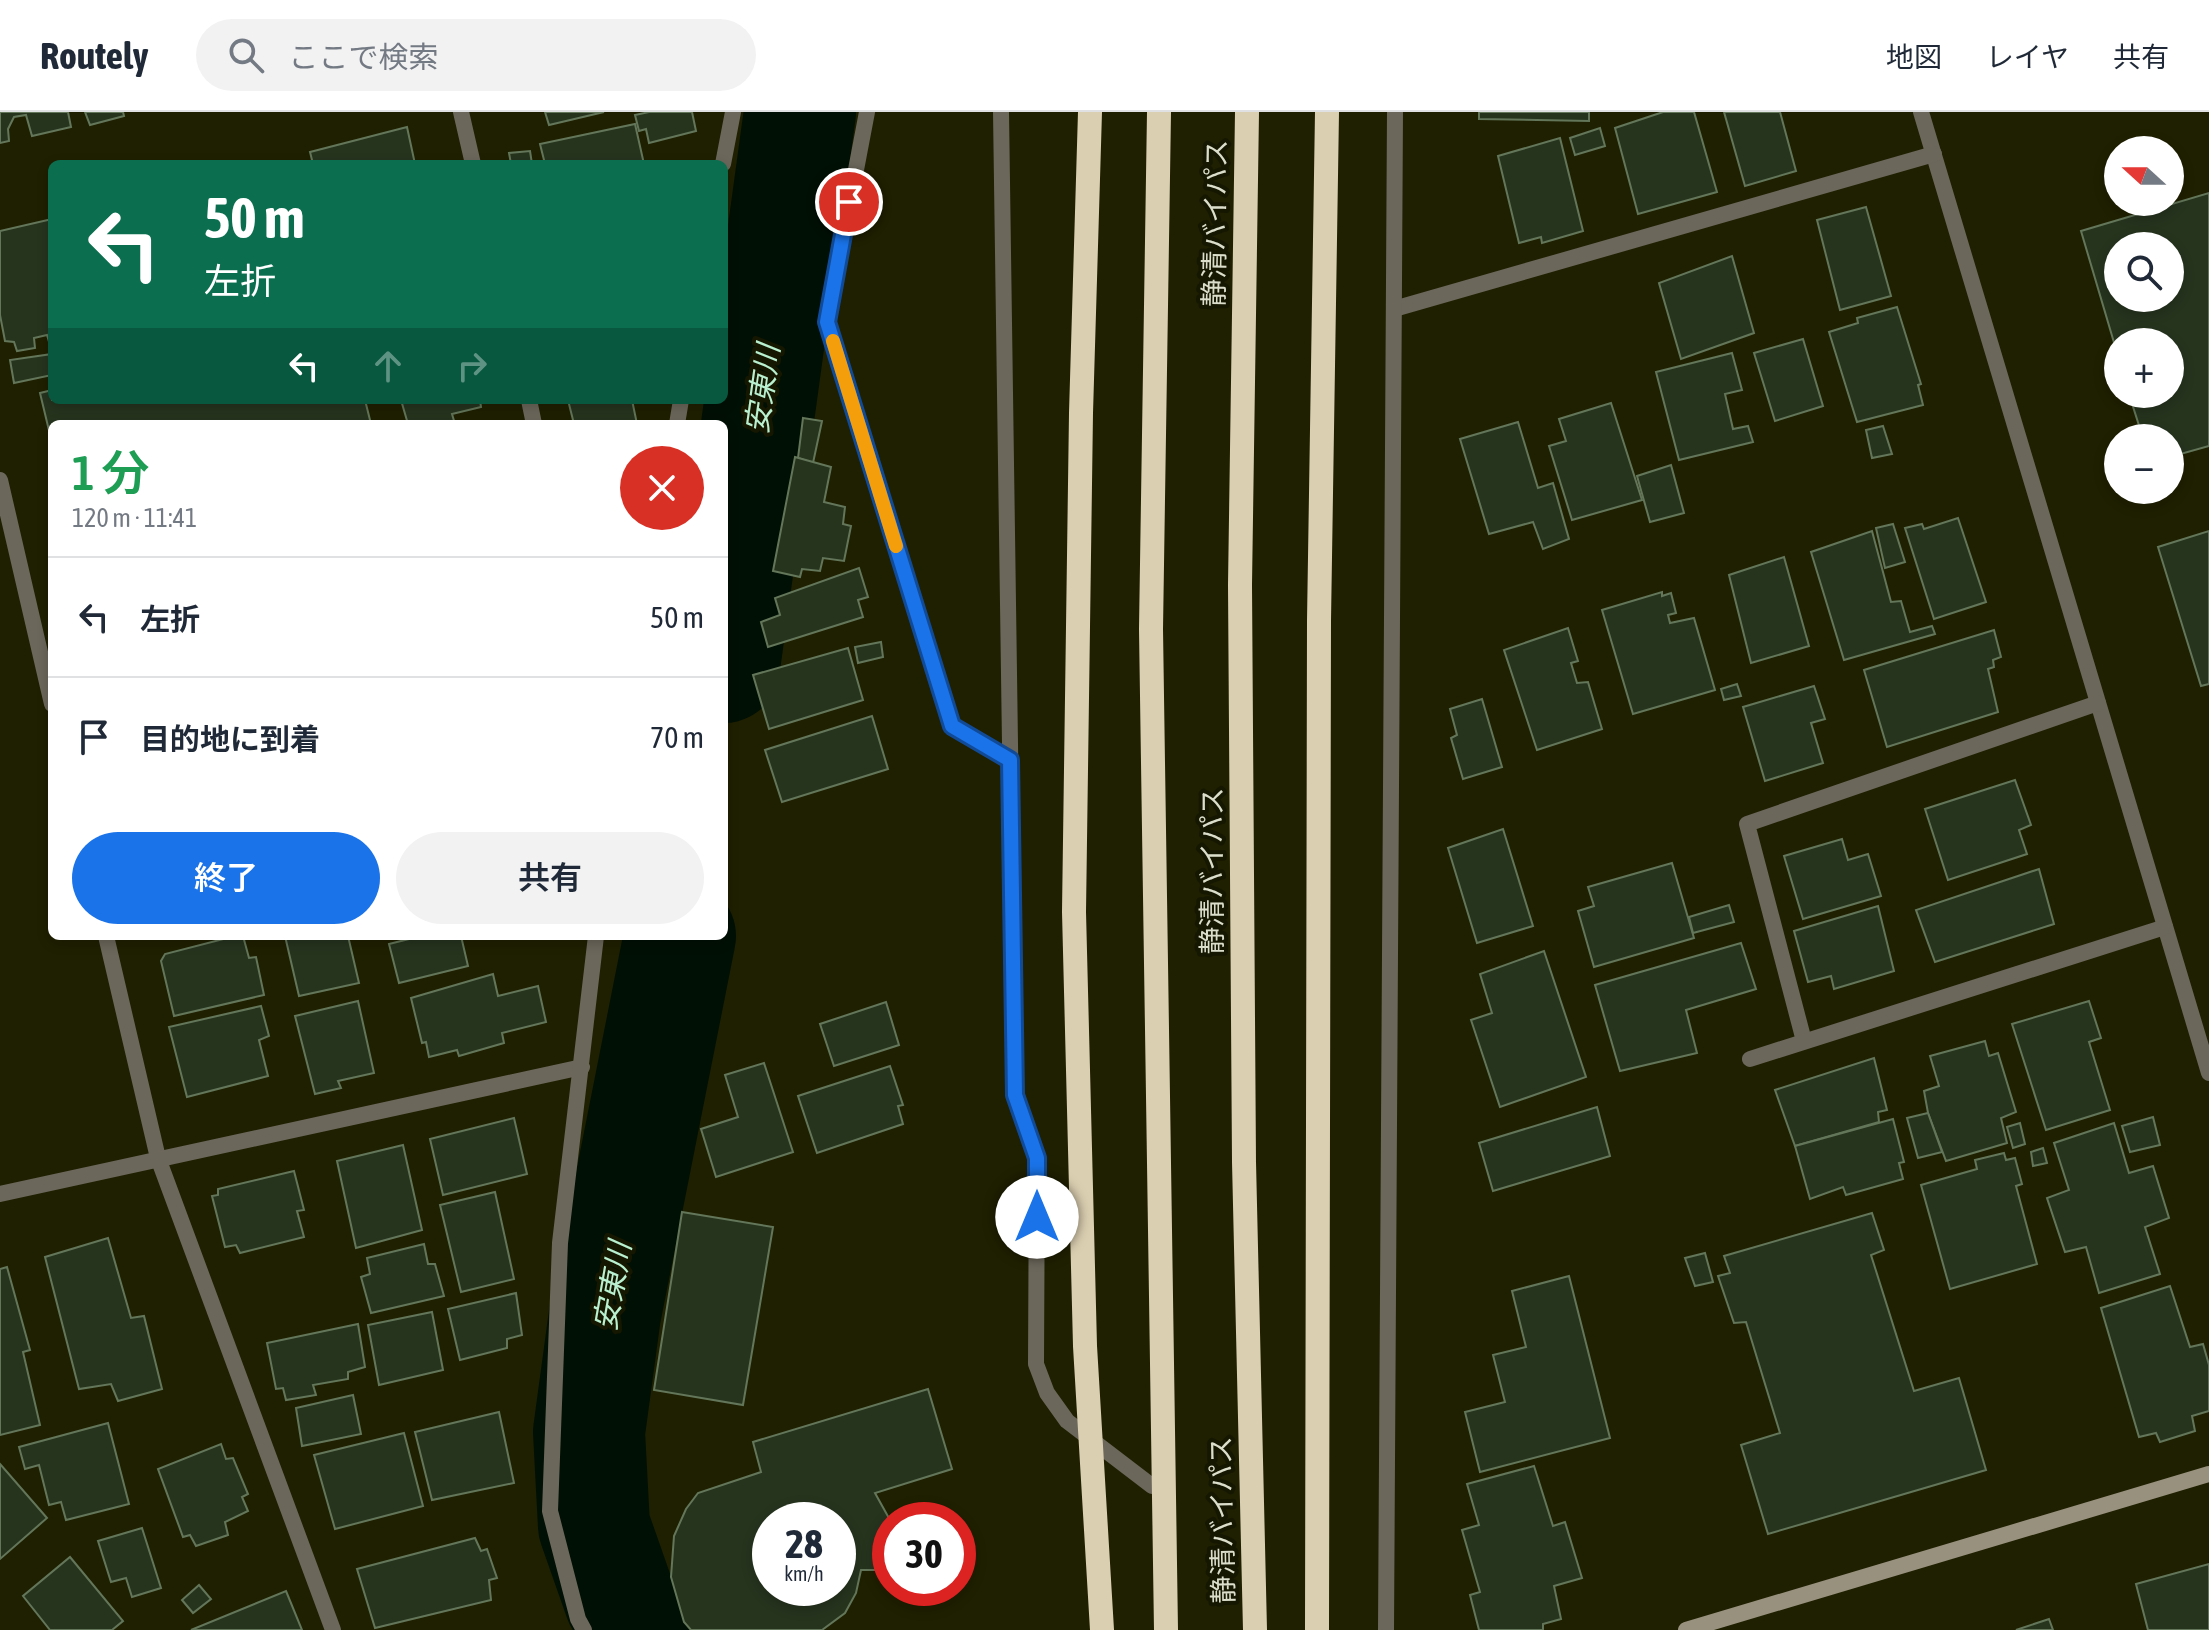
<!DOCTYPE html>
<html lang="ja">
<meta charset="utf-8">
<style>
:root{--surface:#fff;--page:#f2f2f3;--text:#1f2937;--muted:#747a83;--line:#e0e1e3;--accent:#1a73e8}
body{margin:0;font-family:"Asap Condensed","Noto Sans JP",sans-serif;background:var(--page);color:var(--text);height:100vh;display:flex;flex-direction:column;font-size:30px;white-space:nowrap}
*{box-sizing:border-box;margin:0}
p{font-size:26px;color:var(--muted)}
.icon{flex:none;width:44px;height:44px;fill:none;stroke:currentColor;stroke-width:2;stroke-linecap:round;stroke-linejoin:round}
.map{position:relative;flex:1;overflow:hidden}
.drawer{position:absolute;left:48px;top:308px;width:680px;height:520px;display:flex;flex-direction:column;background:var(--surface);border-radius:12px;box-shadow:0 4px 12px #0003}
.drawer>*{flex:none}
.hud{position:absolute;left:48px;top:48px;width:680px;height:244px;border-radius:12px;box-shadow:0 4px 12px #0003;background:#0b6e4f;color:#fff;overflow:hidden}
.needle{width:52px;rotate:291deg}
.controls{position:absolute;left:2104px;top:24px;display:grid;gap:16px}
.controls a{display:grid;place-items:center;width:80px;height:80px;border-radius:50%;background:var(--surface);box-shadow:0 4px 12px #0003;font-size:40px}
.speed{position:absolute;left:752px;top:1390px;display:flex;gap:16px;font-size:40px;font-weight:700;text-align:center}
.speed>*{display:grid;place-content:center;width:104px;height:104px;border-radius:50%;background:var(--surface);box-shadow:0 4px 12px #0003;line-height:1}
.speed small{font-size:20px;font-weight:400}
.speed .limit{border:12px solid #d22;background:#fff;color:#111}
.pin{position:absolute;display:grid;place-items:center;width:68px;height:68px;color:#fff;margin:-34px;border:4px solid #fff;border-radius:50%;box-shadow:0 2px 8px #0007}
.me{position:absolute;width:88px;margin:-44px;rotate:0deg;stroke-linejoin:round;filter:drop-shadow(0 0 6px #0008)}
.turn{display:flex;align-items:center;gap:28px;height:168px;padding:0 24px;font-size:36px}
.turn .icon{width:104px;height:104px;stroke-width:2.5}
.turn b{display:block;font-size:56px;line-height:68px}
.lanes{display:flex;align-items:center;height:76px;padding:0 24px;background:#0003;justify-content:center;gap:40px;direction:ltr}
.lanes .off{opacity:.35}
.round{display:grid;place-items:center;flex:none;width:84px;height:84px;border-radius:42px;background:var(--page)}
.overview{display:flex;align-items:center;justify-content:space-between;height:136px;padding:0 24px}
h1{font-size:48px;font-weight:600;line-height:60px;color:#1e9e55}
.primary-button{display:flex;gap:16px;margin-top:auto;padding:16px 24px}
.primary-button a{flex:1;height:92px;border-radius:48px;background:var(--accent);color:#fff;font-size:32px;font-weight:600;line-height:92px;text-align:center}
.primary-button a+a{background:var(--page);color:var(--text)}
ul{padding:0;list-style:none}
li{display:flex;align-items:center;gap:24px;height:120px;padding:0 24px;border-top:2px solid var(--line)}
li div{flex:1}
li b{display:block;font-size:30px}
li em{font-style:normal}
header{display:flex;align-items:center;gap:48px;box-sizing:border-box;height:112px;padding:0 40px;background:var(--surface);border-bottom:2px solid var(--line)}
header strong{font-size:38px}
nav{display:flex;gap:44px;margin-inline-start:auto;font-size:28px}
.search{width:560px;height:72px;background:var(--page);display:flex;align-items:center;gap:20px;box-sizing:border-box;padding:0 28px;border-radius:44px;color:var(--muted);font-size:30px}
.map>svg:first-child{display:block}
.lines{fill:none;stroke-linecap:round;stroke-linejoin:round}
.river{stroke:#001005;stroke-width:112}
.building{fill:#26341e;stroke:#637659;stroke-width:2;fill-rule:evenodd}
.street{stroke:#6c675b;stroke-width:16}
.secondary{stroke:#98917e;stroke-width:16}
.highway{stroke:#dbcfb1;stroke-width:24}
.highway-bridge{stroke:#dbcfb1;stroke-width:24}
.route-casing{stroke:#114b97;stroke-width:20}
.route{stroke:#1a73e8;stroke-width:14}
.slow{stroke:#f59e0b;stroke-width:14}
.labels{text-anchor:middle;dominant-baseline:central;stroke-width:8;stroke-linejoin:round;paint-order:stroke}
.street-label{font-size:28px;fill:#dcdecc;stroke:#161700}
.water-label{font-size:30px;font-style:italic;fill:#b9f0cf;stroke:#161700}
</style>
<header>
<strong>Routely</strong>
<div class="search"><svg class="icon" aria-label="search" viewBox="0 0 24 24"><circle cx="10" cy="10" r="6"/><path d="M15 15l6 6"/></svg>ここで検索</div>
<nav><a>地図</a><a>レイヤ</a><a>共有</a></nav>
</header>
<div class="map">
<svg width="2209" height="1518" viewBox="0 0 2209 1518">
<rect width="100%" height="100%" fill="#1f2001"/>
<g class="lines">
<g class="river">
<path d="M724 555 800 0"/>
<path d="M641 1518 620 1488 594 1414 589 1320 605 1202 680 824"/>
</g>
</g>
<g class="building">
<path d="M0 0H68L71 15 32 24 26 3 14 5 8 17 9 29 0 31Z"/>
<path d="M85 0H123L124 4 90 13Z"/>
<path d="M545 0H604L549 13Z"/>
<path d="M649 0H692L696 19 649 31 646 17 639 19 635 3Z"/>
<path d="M1479 0H1589V9L1479 7Z"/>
<path d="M1663 0H1694L1717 80 1638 102 1615 16Z"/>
<path d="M1724 0H1780L1796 59 1745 74Z"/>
<path d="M635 12 644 52H545L540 32Z"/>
<path d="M407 15 415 52H313L310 40Z"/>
<path d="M1600 16 1605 34 1575 43 1570 26Z"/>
<path d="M1560 26 1583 119 1542 131 1541 125 1519 131 1498 44Z"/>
<path d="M530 39 532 52H511L509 41Z"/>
<path d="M2209 81V334L2170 345V326H2143L2129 282H2170V230H2118V244L2081 119ZM2118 134H2170V186H2118Z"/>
<path d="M1866 95 1891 184 1840 198 1817 108Z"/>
<path d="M52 107V232L50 233 47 223 34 226 35 236 17 239 14 230 5 229 0 203V119Z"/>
<path d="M1732 144 1754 221 1681 247 1659 171Z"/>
<path d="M1897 195 1921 272 1918 273 1923 293 1857 310 1829 220 1858 211 1857 206Z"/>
<path d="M1803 227 1823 294 1775 309 1754 241Z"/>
<path d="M1732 241 1742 278 1725 282 1733 317 1748 314 1753 330 1679 348 1656 260Z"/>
<path d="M52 242V263L14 271 10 248Z"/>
<path d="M52 278V288H365L371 312H52V331L40 281Z"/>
<path d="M401 288H480L481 295 452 302 455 312H408Z"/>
<path d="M568 288H632L637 312H574Z"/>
<path d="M1611 291 1642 388 1572 408 1549 334 1566 329 1559 307Z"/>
<path d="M803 306 822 309 813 351 798 346Z"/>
<path d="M1518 310 1538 376 1553 371 1569 427 1543 437 1533 410 1489 422 1460 327Z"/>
<path d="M1883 314 1892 342 1872 346 1866 318Z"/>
<path d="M795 345 831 355 824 390 845 395 843 412 851 414 844 449 823 446 820 459 802 457 800 465 773 459Z"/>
<path d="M1671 353 1684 401 1650 410 1637 364Z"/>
<path d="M1958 406 1986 490 1934 507 1905 416 1922 412 1924 417Z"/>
<path d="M1893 412 1905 450 1885 456 1876 416Z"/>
<path d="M1872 419 1891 490 1901 489 1910 520 1932 514 1935 522 1844 548 1811 440Z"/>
<path d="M2209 419V572L2201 574 2158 435Z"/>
<path d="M1784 445 1809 534 1751 551 1729 463Z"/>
<path d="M859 456 868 485 858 488 863 505 768 535 761 510 780 503 775 486Z"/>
<path d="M1662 480V484L1671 481 1676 501 1668 503 1670 511 1694 506 1715 578 1633 602 1602 498Z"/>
<path d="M1568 516 1578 549 1571 551 1577 571 1588 570 1602 617 1537 638 1504 538Z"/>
<path d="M1994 518 2001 545 1993 548 1994 555 1988 557 1998 600 1887 635 1864 558Z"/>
<path d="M881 530 883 545 858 551 855 535Z"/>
<path d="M848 536 863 588 769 617 753 563Z"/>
<path d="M1737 572 1741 584 1724 588 1721 577Z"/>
<path d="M1814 574 1825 607 1811 611 1823 651 1765 669 1743 595Z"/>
<path d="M1482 587 1502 655 1463 667 1451 626 1457 623 1450 597Z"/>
<path d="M872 604 888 657 782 690 765 638Z"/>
<path d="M2015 668 2031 713 2019 718 2027 742 1948 768 1925 697Z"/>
<path d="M1503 717 1533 814 1477 831 1448 736Z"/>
<path d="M1842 727 1848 748 1868 742 1881 784 1803 807 1784 744Z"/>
<path d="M1672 751 1694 826 1594 855 1578 799 1594 794 1588 775Z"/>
<path d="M2039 757 2054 812 1935 850 1916 798Z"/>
<path d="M1729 793 1734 810 1693 821 1689 805Z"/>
<path d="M1878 794 1894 859 1834 877 1831 864 1808 870 1794 819Z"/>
<path d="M235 824H243L249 846 256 845 264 883 174 904 161 849 165 842Z"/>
<path d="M285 824H348L359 871 299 884Z"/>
<path d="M421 824H461L468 854 399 871 389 832Z"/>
<path d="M1741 831 1756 877 1686 898 1697 941 1620 959 1595 873Z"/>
<path d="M1544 839 1586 965 1500 995 1471 908 1492 901 1480 862Z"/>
<path d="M493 862 498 884 538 874 546 910 502 921 504 931 459 944 457 938 429 945 426 930 422 931 411 886Z"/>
<path d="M358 889 374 961 338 969 341 976 315 982 295 904Z"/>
<path d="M2089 889 2101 926 2089 930 2110 998 2046 1018 2012 912Z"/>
<path d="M886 890 899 933 834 954 820 912Z"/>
<path d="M261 894 269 924 259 928 268 964 187 985 169 915Z"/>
<path d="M1985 929 1989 944 1998 941 2016 1000 2001 1006 2007 1031 1946 1049 1928 1001 1924 979 1939 974 1930 944Z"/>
<path d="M1874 946 1887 998 1878 1000 1879 1010 1795 1034 1775 978Z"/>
<path d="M764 951 793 1040 716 1065 701 1017 738 1005 725 963Z"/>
<path d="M890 954 903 993 898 994 903 1012 817 1041 798 984Z"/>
<path d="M1597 995 1610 1044 1493 1079 1479 1031Z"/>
<path d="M1928 1001 1942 1040 1918 1046 1907 1006Z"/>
<path d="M2153 1005 2160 1033 2130 1040 2122 1014Z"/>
<path d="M514 1006 527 1062 443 1083 430 1027Z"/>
<path d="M1893 1007 1904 1050 1899 1051 1903 1067 1846 1083 1843 1075 1810 1087 1795 1034Z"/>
<path d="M2020 1011 2025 1032 2013 1036 2007 1015Z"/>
<path d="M2114 1011 2129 1061 2153 1054 2169 1106 2145 1115 2160 1162 2099 1181 2086 1135 2065 1140 2047 1086 2069 1078 2054 1031Z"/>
<path d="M403 1033 422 1118 356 1136 337 1049Z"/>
<path d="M2043 1036 2047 1051 2033 1054 2031 1040Z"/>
<path d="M2004 1041 2006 1048 2015 1046 2022 1072 2016 1074 2037 1152 1950 1177 1921 1073 1977 1057 1975 1048Z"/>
<path d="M294 1059 304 1098 297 1099 304 1125 240 1141 236 1133 225 1135 212 1084 218 1083V1077Z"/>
<path d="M495 1080 514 1167 461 1180 440 1093Z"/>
<path d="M682 1100 773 1115 743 1293 654 1278Z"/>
<path d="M1872 1101 1884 1138 1871 1143 1914 1279 1959 1266 1986 1358 1768 1422 1741 1333 1780 1321 1746 1210 1734 1211 1718 1164 1730 1161 1724 1144Z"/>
<path d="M108 1126 131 1206 144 1204 162 1277 118 1289 111 1272 79 1277 45 1145Z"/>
<path d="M424 1132 428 1152H435L444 1184 371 1201 361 1165 370 1162 367 1146Z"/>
<path d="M1705 1141 1713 1170 1695 1174 1685 1146Z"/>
<path d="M7 1155 30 1238 23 1240 40 1313 0 1323V1157Z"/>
<path d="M1569 1164 1610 1326 1480 1360 1465 1300 1505 1290 1493 1243 1526 1235 1512 1179Z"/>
<path d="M2170 1174 2190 1235 2203 1232 2209 1253V1299L2192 1304 2195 1319 2160 1330 2156 1321 2139 1325 2101 1196Z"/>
<path d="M516 1181 522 1223 507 1227V1236L460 1248 448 1197Z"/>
<path d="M432 1200 443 1258 379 1273 368 1213Z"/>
<path d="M358 1212 365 1255 348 1260V1267L313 1273 316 1283 286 1288 283 1276 276 1277 267 1231Z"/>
<path d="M928 1277 952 1357 875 1381 890 1408V1458H861L856 1481 845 1501 822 1518H691L684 1510 671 1465 674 1424 686 1397 698 1381 761 1360 753 1330ZM770 1408H838V1476H770Z"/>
<path d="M353 1283 361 1322 302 1334 296 1296Z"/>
<path d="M499 1300 514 1371 432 1388 415 1320Z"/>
<path d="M108 1311 129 1392 66 1408 61 1390 49 1393 39 1353 25 1357 19 1335Z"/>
<path d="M404 1321 423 1394 335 1417 314 1343Z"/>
<path d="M221 1332 226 1347 233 1346 248 1382 242 1385 248 1399 225 1410 228 1423 196 1434 190 1423 183 1425 158 1357Z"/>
<path d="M0 1352 47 1406 0 1447Z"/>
<path d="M1534 1354 1553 1414 1565 1410 1582 1466 1554 1474 1561 1507 1543 1512V1518H1479L1470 1483 1480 1480 1462 1418 1479 1413 1467 1372Z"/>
<path d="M142 1416 161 1476 132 1485 126 1466 111 1470 98 1429Z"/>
<path d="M475 1426 481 1439 487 1437 497 1466 489 1468 491 1488 375 1516 357 1457Z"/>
<path d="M70 1445 123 1509 112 1518H50L23 1484Z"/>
<path d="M2209 1452V1518H2148L2136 1472Z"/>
<path d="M199 1473 211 1487 193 1501 182 1488Z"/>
<path d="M286 1479 302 1518H191Z"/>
<path d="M2049 1507 2053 1518H2016Z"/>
</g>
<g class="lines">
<g class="street">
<path d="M461 0 473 52"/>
<path d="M867 0 827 210 952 614 1010 648"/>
<path d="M1001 0 1015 983 1037 1046 1036 1252 1047 1281 1067 1309 1152 1374"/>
<path d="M1921 0 2209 961"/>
<path d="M723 52 733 0"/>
<path d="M1394 197 1934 42"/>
<path d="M529 288 534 312"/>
<path d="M677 312 681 288"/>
<path d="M0 368 52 592"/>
<path d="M106 824 158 1046 333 1518"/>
<path d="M1804 929 1747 712 2098 591"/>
<path d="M1750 947 2165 815"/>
<path d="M0 1082 582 955"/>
<path d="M584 1518 578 1507 550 1399 560 1131 596 824"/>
<path d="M1386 1518 1395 0"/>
</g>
<path class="secondary" d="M1686 1518 2209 1362"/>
<g class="highway">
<path d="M1159 0 1151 517 1166 1518"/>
<path d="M1247 0 1240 473 1244 1050 1255 1518"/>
<path d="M1317 1518 1319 509 1327 0"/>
</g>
<path class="highway-bridge" d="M1090 0 1081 301 1074 800 1085 1234 1102 1518"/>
</g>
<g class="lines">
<g class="route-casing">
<path id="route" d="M849 90 827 210 952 614 1010 648 1015 983 1037 1046V1105"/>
</g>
<use href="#route" class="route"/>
<path class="slow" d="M833 229 896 434"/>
</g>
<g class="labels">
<g class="street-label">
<text transform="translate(1215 111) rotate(-89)">静清バイパス</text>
<text transform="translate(1212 759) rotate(-90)">静清バイパス</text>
<text transform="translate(1222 1408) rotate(-91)">静清バイパス</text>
</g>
<g class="water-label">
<text transform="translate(762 277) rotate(-82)">安東川</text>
<text transform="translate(612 1174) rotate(-80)">安東川</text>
</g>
</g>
</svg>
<div class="controls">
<a><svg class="needle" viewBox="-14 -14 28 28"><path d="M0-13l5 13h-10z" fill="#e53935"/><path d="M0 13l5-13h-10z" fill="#747a83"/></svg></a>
<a><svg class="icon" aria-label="search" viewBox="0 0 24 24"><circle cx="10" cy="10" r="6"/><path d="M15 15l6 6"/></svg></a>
<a>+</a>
<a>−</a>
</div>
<div class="speed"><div>28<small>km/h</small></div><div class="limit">30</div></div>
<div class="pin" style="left:849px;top:90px;background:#d93025"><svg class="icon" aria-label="arrive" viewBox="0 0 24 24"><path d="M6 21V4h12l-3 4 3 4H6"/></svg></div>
<svg class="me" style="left:1037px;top:1105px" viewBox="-20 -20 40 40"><circle r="19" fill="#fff"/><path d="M0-13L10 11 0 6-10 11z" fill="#1a73e8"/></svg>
<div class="hud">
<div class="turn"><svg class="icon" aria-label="left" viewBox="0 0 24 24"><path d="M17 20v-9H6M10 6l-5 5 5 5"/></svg><div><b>50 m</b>左折</div></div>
<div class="lanes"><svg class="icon" aria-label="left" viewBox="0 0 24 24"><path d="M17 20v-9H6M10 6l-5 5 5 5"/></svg><svg class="icon off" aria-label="ahead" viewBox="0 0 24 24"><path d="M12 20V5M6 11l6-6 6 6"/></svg><svg class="icon off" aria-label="right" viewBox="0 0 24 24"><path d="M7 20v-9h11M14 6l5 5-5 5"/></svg></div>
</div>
<section class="drawer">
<div class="overview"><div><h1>1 分</h1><p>120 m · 11:41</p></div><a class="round" style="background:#d93025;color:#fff"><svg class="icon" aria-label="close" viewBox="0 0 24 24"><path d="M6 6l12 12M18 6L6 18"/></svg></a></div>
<ul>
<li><svg class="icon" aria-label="left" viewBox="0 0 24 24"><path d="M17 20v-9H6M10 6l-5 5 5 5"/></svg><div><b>左折</b></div><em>50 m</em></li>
<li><svg class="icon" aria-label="arrive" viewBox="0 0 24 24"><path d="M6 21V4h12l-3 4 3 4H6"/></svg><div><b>目的地に到着</b></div><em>70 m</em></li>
</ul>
<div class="primary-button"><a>終了</a><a>共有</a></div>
</section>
</div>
